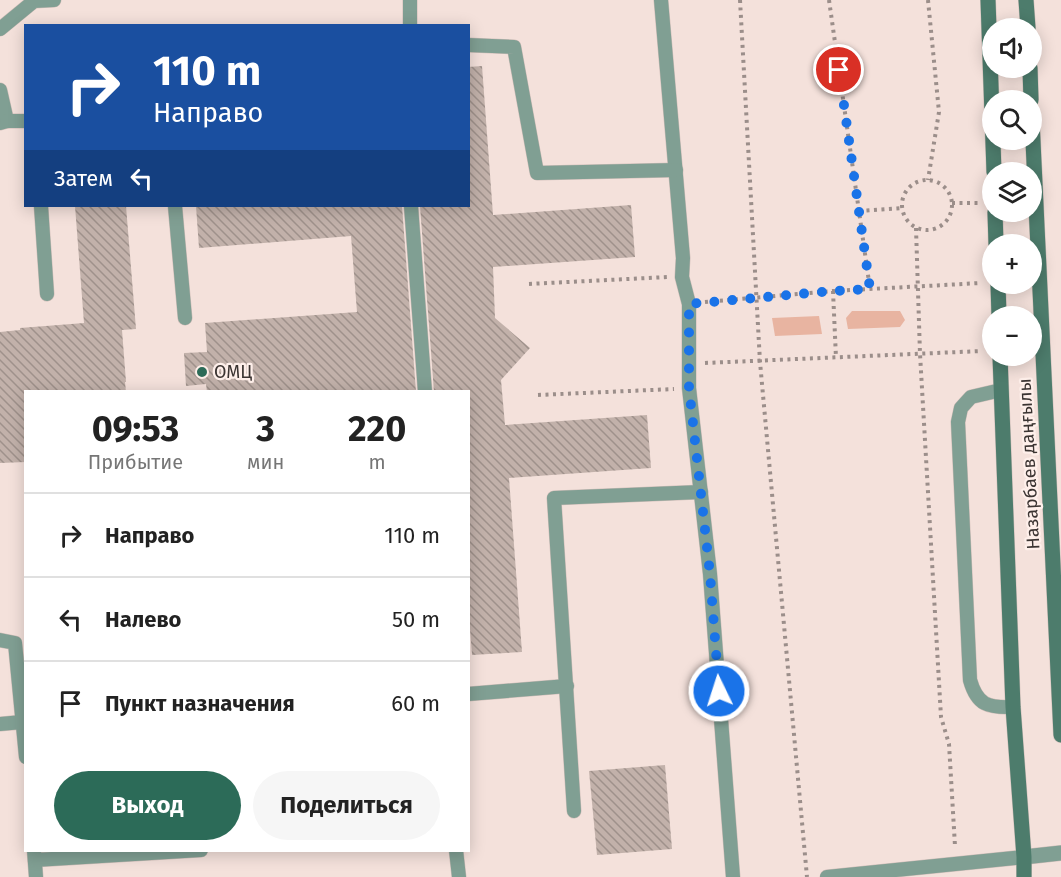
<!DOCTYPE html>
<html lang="ru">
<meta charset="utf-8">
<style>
:root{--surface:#fff;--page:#f6f6f6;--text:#222;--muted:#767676;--line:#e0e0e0;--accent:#2c6b58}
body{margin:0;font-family:"Fira Sans",sans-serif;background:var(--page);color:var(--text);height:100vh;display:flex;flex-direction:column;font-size:22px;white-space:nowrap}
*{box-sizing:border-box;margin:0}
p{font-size:20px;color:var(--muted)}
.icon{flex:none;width:33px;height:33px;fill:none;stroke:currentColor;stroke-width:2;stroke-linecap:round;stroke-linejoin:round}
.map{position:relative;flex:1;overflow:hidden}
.panel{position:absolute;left:24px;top:390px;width:446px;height:462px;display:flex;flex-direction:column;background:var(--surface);border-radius:0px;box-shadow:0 3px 15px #0003}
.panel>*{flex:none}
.hud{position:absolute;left:24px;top:24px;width:446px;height:183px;border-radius:0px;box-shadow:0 3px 15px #0003;background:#1a4fa0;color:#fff;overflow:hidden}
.fabs{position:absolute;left:982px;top:18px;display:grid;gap:12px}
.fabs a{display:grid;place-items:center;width:60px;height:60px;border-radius:50%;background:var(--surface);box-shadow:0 3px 15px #0003;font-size:30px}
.pin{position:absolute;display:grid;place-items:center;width:51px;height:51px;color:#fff;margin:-26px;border:3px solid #fff;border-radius:50%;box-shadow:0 2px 6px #0007}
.me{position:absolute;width:66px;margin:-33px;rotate:356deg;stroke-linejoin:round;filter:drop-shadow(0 0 4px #0008)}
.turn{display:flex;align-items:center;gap:21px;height:126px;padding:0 30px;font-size:27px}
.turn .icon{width:78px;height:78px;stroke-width:2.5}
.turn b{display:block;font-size:42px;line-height:51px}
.then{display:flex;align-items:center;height:57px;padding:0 30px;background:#0003;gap:12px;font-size:22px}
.eta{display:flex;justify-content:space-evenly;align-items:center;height:102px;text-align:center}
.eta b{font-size:36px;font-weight:700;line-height:42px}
.primary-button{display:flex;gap:12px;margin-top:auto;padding:12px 30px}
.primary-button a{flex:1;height:69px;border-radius:36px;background:var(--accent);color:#fff;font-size:24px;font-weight:700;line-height:69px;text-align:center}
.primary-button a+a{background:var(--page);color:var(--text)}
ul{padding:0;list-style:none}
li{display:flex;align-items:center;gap:18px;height:84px;padding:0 30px;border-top:2px solid var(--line)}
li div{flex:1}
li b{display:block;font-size:22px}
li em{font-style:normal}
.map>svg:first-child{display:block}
.grass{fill:#e8b4a1}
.building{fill:url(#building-back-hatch)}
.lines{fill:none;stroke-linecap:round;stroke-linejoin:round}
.lane-casing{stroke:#cfbeb9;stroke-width:15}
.street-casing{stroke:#cfbeb9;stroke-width:16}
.secondary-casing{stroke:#cfbeb9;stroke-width:16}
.path{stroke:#9b8e8a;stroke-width:4;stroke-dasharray:3 4.5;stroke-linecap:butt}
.lane{stroke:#809f93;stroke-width:14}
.street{stroke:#809f93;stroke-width:15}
.secondary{stroke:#4d7c6c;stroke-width:15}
.route{stroke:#1a73e8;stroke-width:10;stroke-dasharray:0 18}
.poi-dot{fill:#2c6b58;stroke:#feefea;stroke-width:2}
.labels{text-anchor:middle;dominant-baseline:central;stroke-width:4.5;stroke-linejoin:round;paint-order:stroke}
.poi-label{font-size:18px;fill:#3b3432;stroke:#feefea;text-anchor:start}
.street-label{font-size:18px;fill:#3b3432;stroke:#feefea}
</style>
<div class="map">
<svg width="1061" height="877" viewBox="0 0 1061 877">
<defs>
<pattern id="building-back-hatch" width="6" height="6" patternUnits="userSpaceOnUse" patternTransform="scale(1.5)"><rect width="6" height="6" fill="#c2b1aa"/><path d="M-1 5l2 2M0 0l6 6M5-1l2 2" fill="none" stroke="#9f918b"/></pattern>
</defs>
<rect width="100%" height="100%" fill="#f4e1db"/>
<g class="grass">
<path d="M852 311H900L905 320 900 327 848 329 846 318Z"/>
<path d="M819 316 822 334 775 336 772 318Z"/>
</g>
<g class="building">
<path d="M482 66 493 215 631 205 635 257 493 267 495 318 530 348 501 380 505 425 647 415 651 468 509 478 522 652 472 655 470 629 468 630V392H434L420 206H468V67Z"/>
<path d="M75 206H126L136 329 122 330 126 382H125L126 392H26V462L0 463V332L20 330V328L84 323Z"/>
<path d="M196 206H402L416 392H207L206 384 186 386 184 353 207 352 205 323 357 312 351 236 199 248Z"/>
<path d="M665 765 672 849 597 855 589 771Z"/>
</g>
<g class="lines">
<g class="lane-casing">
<g id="lane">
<path d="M661 0 683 258 682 277 689 304V388L710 574 733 877"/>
<path d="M410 26V0"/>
<path d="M0 29 34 1 54 0"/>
<path d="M468 45 514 47 537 173 676 170"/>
<path d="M0 90 7 121 0 123"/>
<path d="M7 121H26"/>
<path d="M41 206 47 294"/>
<path d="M175 206 185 318"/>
<path d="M411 206 425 392"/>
<path d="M1001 390 971 397 961 408 958 422 970 680C977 705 988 708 1013 707"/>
<path d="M0 640 15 643 26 757"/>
<path d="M468 694 567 686"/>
<path d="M0 724 22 722"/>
<path d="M574 811 554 498 701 492"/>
<path d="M34 850 36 877"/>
<path d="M456 850 459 877"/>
<path d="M35 860 201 850"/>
<path d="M827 877 1024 857"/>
</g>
</g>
<g class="street-casing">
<path id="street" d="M1024 857 1061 853"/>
</g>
<g class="secondary-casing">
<g id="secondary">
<path d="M988 0 994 172"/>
<path d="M1026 0 1028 28"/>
<path d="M1030 68 1031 100"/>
<path d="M1032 120 1061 735"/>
<path d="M995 212 996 244"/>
<path d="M998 284 999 316"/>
<path d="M1000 356 1013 707 1024 857V877"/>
</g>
</g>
<g class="path">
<path d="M740 0 760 362 807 877"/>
<path d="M829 0 870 289"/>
<path d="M928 0 939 112 928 180"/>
<circle cx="927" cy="205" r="25"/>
<path d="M952 203H980"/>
<path d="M859 211 902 208"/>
<path d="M916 228 920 354 941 717 949 744 955 846"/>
<path d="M529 284 667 277"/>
<path d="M833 291 836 358"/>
<path d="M705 302 833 291 981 283"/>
<path d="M985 328 986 344"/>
<path d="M705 363 982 351"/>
<path d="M538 395 674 389"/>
</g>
<use href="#lane" class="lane"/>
<use href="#street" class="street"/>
<use href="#secondary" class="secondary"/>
</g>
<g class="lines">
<path class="route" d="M719 691 710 574 689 388V304L833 291 870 289 839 70"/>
</g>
<circle class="poi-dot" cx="202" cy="372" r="6"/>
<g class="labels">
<g class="poi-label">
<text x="214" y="372">ОМЦ</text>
</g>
<g class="street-label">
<text transform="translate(1029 464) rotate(-93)">Назарбаев даңғылы</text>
</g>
</g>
</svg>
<div class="fabs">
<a><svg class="icon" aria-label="sound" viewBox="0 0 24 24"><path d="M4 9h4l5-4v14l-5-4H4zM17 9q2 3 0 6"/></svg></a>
<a><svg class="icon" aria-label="search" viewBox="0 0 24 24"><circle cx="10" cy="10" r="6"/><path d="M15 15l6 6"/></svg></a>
<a><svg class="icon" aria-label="layers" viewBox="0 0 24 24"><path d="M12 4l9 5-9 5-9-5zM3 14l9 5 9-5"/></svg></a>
<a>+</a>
<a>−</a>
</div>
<div class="pin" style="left:839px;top:70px;background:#d93025"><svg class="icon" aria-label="arrive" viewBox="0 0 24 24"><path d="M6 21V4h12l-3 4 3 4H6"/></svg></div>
<svg class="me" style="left:719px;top:691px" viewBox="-20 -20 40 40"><circle r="17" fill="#1a73e8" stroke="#fff" stroke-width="3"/><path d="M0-11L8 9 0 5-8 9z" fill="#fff"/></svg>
<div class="hud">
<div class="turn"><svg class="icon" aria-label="right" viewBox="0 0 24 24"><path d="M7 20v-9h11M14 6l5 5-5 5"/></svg><div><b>110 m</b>Направо</div></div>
<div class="then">Затем<svg class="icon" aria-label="left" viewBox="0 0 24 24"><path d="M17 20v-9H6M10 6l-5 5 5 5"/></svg></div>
</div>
<section class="panel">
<div class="eta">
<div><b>09:53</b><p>Прибытие</p></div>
<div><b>3</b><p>мин</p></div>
<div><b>220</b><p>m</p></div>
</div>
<ul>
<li><svg class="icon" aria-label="right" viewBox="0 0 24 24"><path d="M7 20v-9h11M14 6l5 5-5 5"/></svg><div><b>Направо</b></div><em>110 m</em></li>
<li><svg class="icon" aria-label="left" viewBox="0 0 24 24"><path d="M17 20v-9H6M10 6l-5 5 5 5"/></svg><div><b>Налево</b></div><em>50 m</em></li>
<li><svg class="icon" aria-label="arrive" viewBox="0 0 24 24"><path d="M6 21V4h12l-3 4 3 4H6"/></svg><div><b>Пункт назначения</b></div><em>60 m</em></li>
</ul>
<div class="primary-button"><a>Выход</a><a>Поделиться</a></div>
</section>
</div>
